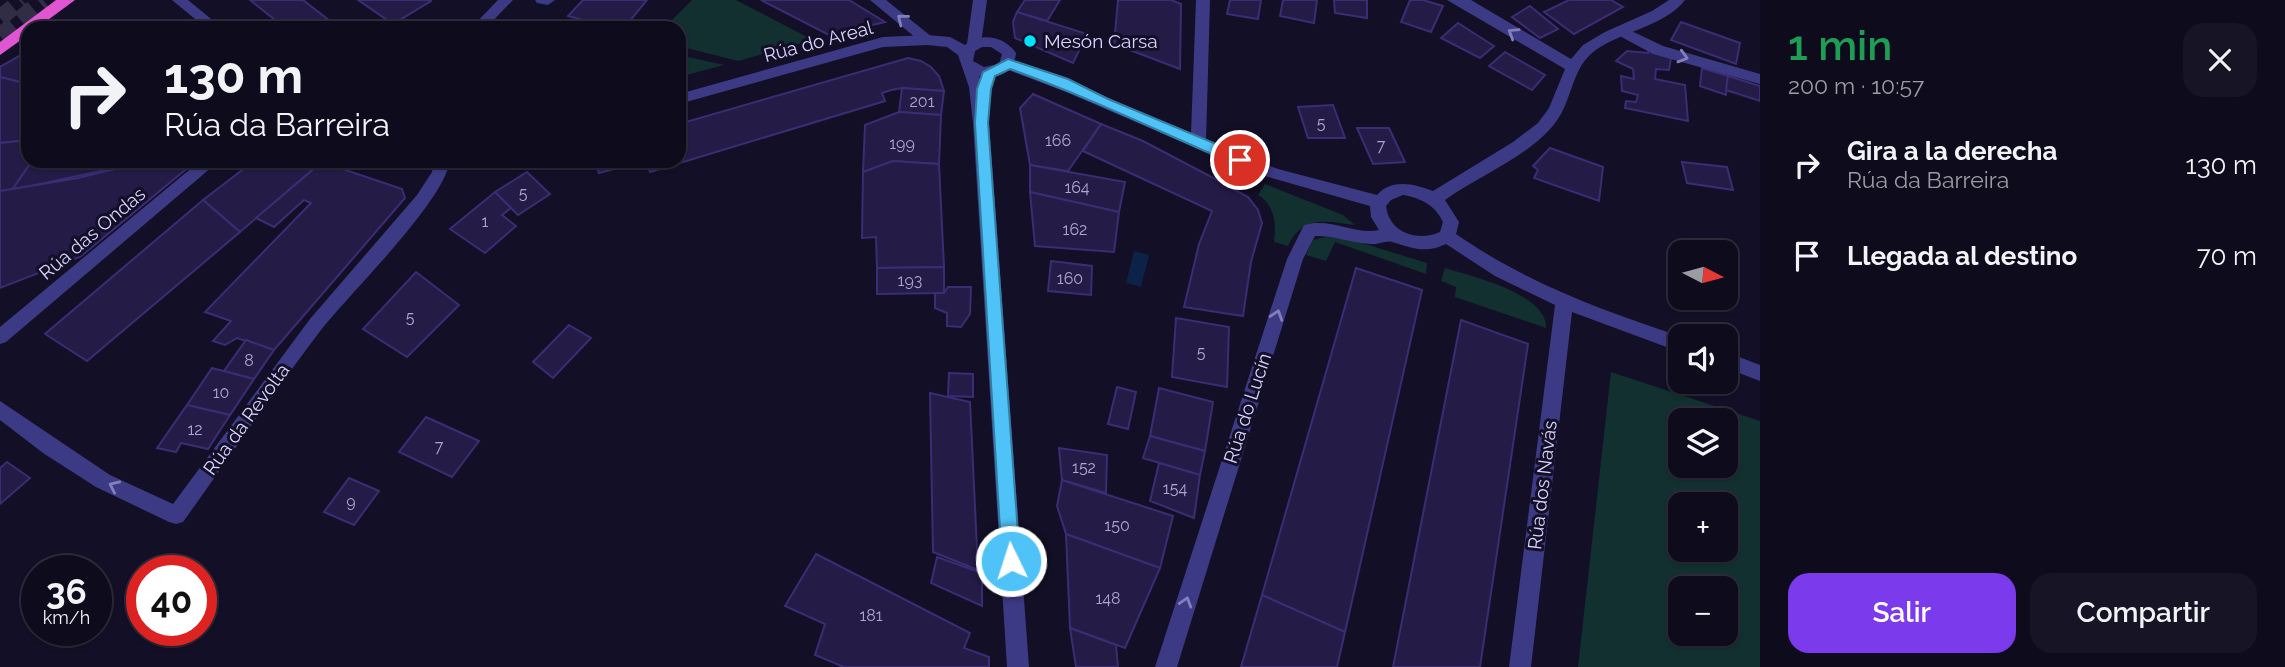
<!DOCTYPE html>
<html lang="es">
<meta charset="utf-8">
<style>
:root{--surface:#0e0b1c;--page:#171425;--text:#f1f3f6;--muted:#9b9ba3;--line:#2e2b3b;--accent:#7c3aed}
body{margin:0;font-family:Raleway,sans-serif;background:var(--page);color:var(--text);height:100vh;display:flex;flex-direction:column;font-size:26px;white-space:nowrap}
*{box-sizing:border-box;margin:0}
p{font-size:23px;color:var(--muted)}
.icon{flex:none;width:38px;height:38px;fill:none;stroke:currentColor;stroke-width:2;stroke-linecap:round;stroke-linejoin:round}
.map{position:relative;flex:1;overflow:hidden}
.side{display:flex;flex-direction:column;background:var(--surface);width:525px}
.side>*{flex:none}
.guide{position:absolute;left:21px;top:21px;width:665px;height:147px;border-radius:21px;box-shadow:0 2px 5px #0004,0 0 0 2px var(--line);background:#0e0b1c;color:var(--text);overflow:hidden}
.needle{width:46px;rotate:96deg}
.controls{position:absolute;left:1668px;top:240px;display:grid;gap:14px}
.controls a{display:grid;place-items:center;width:70px;height:70px;border-radius:14px;background:var(--surface);box-shadow:0 2px 5px #0004,0 0 0 2px var(--line);font-size:35px}
.speed{position:absolute;left:21px;top:555px;display:flex;gap:14px;font-size:35px;font-weight:700;text-align:center}
.speed>*{display:grid;place-content:center;width:91px;height:91px;border-radius:50%;background:var(--surface);box-shadow:0 2px 5px #0004,0 0 0 2px var(--line);line-height:1}
.speed small{font-size:18px;font-weight:400}
.speed .limit{border:10px solid #d22;background:#fff;color:#111}
.pin{position:absolute;display:grid;place-items:center;width:60px;height:60px;color:#fff;margin:-30px;border:4px solid #fff;border-radius:50%;box-shadow:0 2px 7px #0007}
.me{position:absolute;width:77px;margin:-38px;rotate:356deg;stroke-linejoin:round;filter:drop-shadow(0 0 5px #0008)}
.turn{display:flex;align-items:center;gap:24px;height:147px;padding:0 28px;font-size:32px}
.turn .icon{width:91px;height:91px;stroke-width:2.5}
.turn b{display:block;font-size:49px;line-height:60px}
.round{display:grid;place-items:center;flex:none;width:74px;height:74px;border-radius:21px;background:var(--page)}
.head{display:flex;align-items:center;justify-content:space-between;height:119px;padding:0 28px}
h1{font-size:42px;font-weight:600;line-height:52px;color:#1e9e55}
.cta{display:flex;gap:14px;margin-top:auto;padding:14px 28px}
.cta a{flex:1;height:80px;border-radius:21px;background:var(--accent);color:#fff;font-size:28px;font-weight:600;line-height:80px;text-align:center}
.cta a+a{background:var(--page);color:var(--text)}
ul{padding:0;list-style:none}
li{display:flex;align-items:center;gap:21px;height:91px;padding:0 28px}
li div{flex:1}
li b{display:block;font-size:26px}
li em{font-style:normal}
main{display:flex;flex:1;min-height:0}
.map>svg:first-child{display:block}
.green{fill:#12302f;fill-rule:evenodd}
.water{fill:#0c2248}
.building{fill:#241b47;stroke:#3b2d73;stroke-width:2}
.lines{fill:none;stroke-linecap:round;stroke-linejoin:round}
.trunk-tunnel{stroke:#312d47;stroke-width:17;stroke-dasharray:17 9;stroke-linecap:butt}
.service{fill:#3d3a85;fill-rule:evenodd}
.pedestrian{fill:#3d3a85;fill-rule:evenodd}
.minor{fill:#3d3a85;fill-rule:evenodd}
.tertiary{fill:#3d3a85;fill-rule:evenodd}
.trunk{fill:#e055d1;fill-rule:evenodd}
.oneway{stroke:#837fbc}
.route{fill:#4fc3f7;stroke:#337fa1;stroke-width:2}
.poi-dot{fill:#00e5ff;stroke:#130f26;stroke-width:2.5}
.labels{text-anchor:middle;dominant-baseline:central;stroke-width:6;stroke-linejoin:round;paint-order:stroke}
.number-label{font-size:16px;fill:#aca6d1}
.street-label{font-size:19px;fill:#d9d4ff;stroke:#130f26}
.poi-label{font-size:19px;fill:#d9d4ff;stroke:#130f26;text-anchor:start}
</style>
<main>
<div class="map">
<svg width="1760" height="667" viewBox="0 0 1760 667">
<rect width="100%" height="100%" fill="#130f26"/>
<g class="green">
<path d="M692 0H736L813 40 738 61 679 46V28H664Z"/>
<path d="M679 55 724 65 679 77Z"/>
<path d="M1265 184 1343 215 1355 225C1325 221 1303 215 1288 246L1274 242C1277 224 1274 204 1258 195Z"/>
<path d="M1325 237 1346 238 1427 263 1426 274 1335 242 1326 261 1306 255 1313 240Z"/>
<path d="M1445 268C1471 276 1548 294 1546 328L1455 297 1456 287 1441 281Z"/>
<path d="M1611 372 1760 421V667H1578ZM1726 420V466H1680V420ZM1726 504V550H1680V504ZM1680 588H1726V634H1680Z"/>
</g>
<path class="water" d="M1134 251 1149 255 1141 287 1126 283Z"/>
<g class="building">
<path d="M250 0H303L339 28H285Z"/>
<path d="M358 0H430L431 1 393 24Z"/>
<path d="M583 0H647L624 28H612L568 16Z"/>
<path d="M761 0H849L885 22 829 35Z"/>
<path d="M1025 0H1060L1047 21 1017 12Z"/>
<path d="M1118 0H1171L1181 4 1180 69 1114 44Z"/>
<path d="M1230 0H1261L1258 19 1227 14Z"/>
<path d="M1283 0H1317L1314 23 1280 16Z"/>
<path d="M1334 0H1367V18L1335 13Z"/>
<path d="M1410 0H1423L1443 6 1431 32 1401 22Z"/>
<path d="M1569 0H1611L1623 7 1574 34 1544 12Z"/>
<path d="M1530 6 1558 29 1540 38 1512 17Z"/>
<path d="M1017 12 1087 34 1073 63 1015 38 1013 22Z"/>
<path d="M1681 22 1740 43 1736 64 1671 40Z"/>
<path d="M1458 23 1494 46 1480 58 1441 38Z"/>
<path d="M1649 50 1671 58 1669 70 1656 69 1655 79 1685 85 1688 121 1625 108 1626 101 1636 102 1638 95 1622 91 1621 76 1634 79 1633 69 1616 61 1627 51 1648 53Z"/>
<path d="M28 51V84L0 77V67Z"/>
<path d="M1505 52 1545 75 1532 90 1489 66Z"/>
<path d="M908 58 921 61 931 67 939 76 944 91 902 88 891 90 882 93 885 101 650 172 646 161H679V124Z"/>
<path d="M1702 68 1728 76 1726 95 1700 86Z"/>
<path d="M1728 76 1760 86V101L1726 90Z"/>
<path d="M0 77 28 84V140L0 143Z"/>
<path d="M902 88 944 91 941 115 899 112Z"/>
<path d="M1033 94 1101 124 1068 171 1030 165 1020 108Z"/>
<path d="M1333 105 1345 138H1308L1298 107Z"/>
<path d="M899 112 941 115 939 164 893 161 863 172 865 125Z"/>
<path d="M1101 124 1143 141 1219 181 1248 197 1258 210 1262 223 1251 262 1243 316 1184 307 1199 244 1212 211 1083 151Z"/>
<path d="M1357 128H1389L1405 162 1373 164Z"/>
<path d="M28 140V161H32L12 190 0 191V143Z"/>
<path d="M1550 148 1603 167 1599 201 1534 178 1538 170 1533 166Z"/>
<path d="M32 161H148L12 190Z"/>
<path d="M148 161H196L80 257 0 288V191L78 178Z"/>
<path d="M254 161H300L311 171 240 232 203 200Z"/>
<path d="M595 161H644L599 173Z"/>
<path d="M893 161 939 164 944 267 877 268 876 237 862 238 863 172Z"/>
<path d="M322 162 402 189 405 198 274 350 237 338 225 345 213 341 231 321 205 312 311 203 304 200 274 227 256 218Z"/>
<path d="M1682 162 1727 167 1733 190 1687 183Z"/>
<path d="M1030 165 1125 182 1119 212 1030 192Z"/>
<path d="M527 172 550 194 518 215 495 192Z"/>
<path d="M495 192 511 208 502 215 516 226 485 253 450 229Z"/>
<path d="M1030 192 1119 212 1114 252 1035 246Z"/>
<path d="M203 200 240 232 87 361 45 334Z"/>
<path d="M1051 261 1092 266 1091 295 1048 291Z"/>
<path d="M944 267V293L877 294V268Z"/>
<path d="M1356 268 1422 290 1345 632 1262 595Z"/>
<path d="M416 272 459 305 407 357 363 329Z"/>
<path d="M948 287H971L970 314 961 327 947 326V313L935 308V293H944Z"/>
<path d="M1176 318 1229 327 1227 387 1172 377Z"/>
<path d="M1461 320 1528 344 1480 667H1393Z"/>
<path d="M569 325 591 338 553 378 533 362Z"/>
<path d="M246 340 274 350 254 379 224 371Z"/>
<path d="M212 368 254 379 230 415 187 405Z"/>
<path d="M949 373 973 374V397L948 396Z"/>
<path d="M1117 387 1136 392 1128 429 1108 424Z"/>
<path d="M1159 388 1213 402 1205 451 1150 436Z"/>
<path d="M930 393 970 402 978 570 933 552Z"/>
<path d="M187 405 230 415 208 449 181 443 176 452 157 448Z"/>
<path d="M426 417 479 441 452 477 399 452Z"/>
<path d="M1150 436 1205 451 1200 475 1143 458Z"/>
<path d="M1059 448 1107 455 1106 493 1062 480Z"/>
<path d="M7 462 30 478 0 504V468Z"/>
<path d="M1159 463 1200 475 1194 518 1150 501Z"/>
<path d="M349 478 379 491 354 525 324 512Z"/>
<path d="M1062 480 1173 516 1160 568 1066 534 1057 506Z"/>
<path d="M1066 534 1160 568 1125 648 1070 628Z"/>
<path d="M816 554 970 633 964 648 989 657V667H844L815 655 825 624 785 606Z"/>
<path d="M937 557 982 573V606L931 583Z"/>
<path d="M1262 595 1345 632 1337 667H1241Z"/>
<path d="M1070 628 1116 645 1118 667H1076Z"/>
</g>
<g class="lines">
<g class="trunk-tunnel">
<path d="M0 18 22 0"/>
<path d="M0 36 43 0"/>
</g>
<path class="service" d="M535 0H555L548 5 537 3Z"/>
<path class="pedestrian" d="M1621 26 1663 46 1760 74V84L1653 54 1616 34V28Z"/>
<g class="minor">
<path d="M498 0H513L486 28H471Z"/>
<path d="M870 0H886L932 37V43H922Z"/>
<path d="M973 0H987L981 44 974 49 967 44Z"/>
<path d="M1196 0H1210L1206 141 1278 169 1377 195C1392 178 1415 184 1433 191L1513 142 1538 123 1549 108 1565 69 1447 0H1471L1571 59 1583 45 1605 32 1652 11 1669 0H1685C1663 28 1619 31 1592 53 1571 71 1572 102 1555 123 1530 156 1478 176 1445 200L1459 222 1456 234C1525 282 1601 310 1680 336V352L1572 312 1531 667H1509L1555 305 1495 276 1446 244C1424 254 1413 248 1392 242 1386 240 1378 245 1371 244 1351 243 1337 236 1315 236L1303 259 1177 667H1155L1287 259 1304 225C1330 217 1355 235 1379 230L1371 217 1370 206 1254 173 1066 92 1003 68 1001 64 1008 59 1077 84 1191 134ZM1403 195C1421 198 1435 205 1443 222L1440 232C1418 242 1389 233 1386 206L1391 200Z"/>
<path d="M200 161H219L6 342 0 344V327Z"/>
<path d="M434 161H450C443 203 351 292 321 330 273 393 229 458 183 522L176 524 169 522 96 487 43 453 0 420V401L110 475 173 504 310 319 417 195 432 172Z"/>
<path d="M1726 352 1760 365V381L1726 368Z"/>
</g>
<g class="tertiary">
<path d="M172 0H188L222 28H206Z"/>
<path d="M927 35 950 37 965 45C981 32 1004 36 1016 53 1014 73 998 80 979 76L983 87 989 123 1029 667H1007L973 123 969 87 958 55 947 47 927 45 883 47 679 104V94L883 37ZM991 47 1002 54 999 64 984 67 973 61 975 51 982 47Z"/>
</g>
<path class="trunk" d="M56 0H75L37 28H28V35L0 55V42Z"/>
</g>
<defs><path id="oneway-chevron" d="M-2-3.5L2.5 0L-2 3.5" fill="none" stroke-width="1.6" stroke-linecap="round" stroke-linejoin="round" transform="scale(1.75)"/></defs>
<g class="oneway">
<use href="#oneway-chevron" transform="translate(902 19) rotate(-141)"/>
<use href="#oneway-chevron" transform="translate(1513 33) rotate(-148)"/>
<use href="#oneway-chevron" transform="translate(1683 57) rotate(16)"/>
<use href="#oneway-chevron" transform="translate(1277 315) rotate(-72)"/>
<use href="#oneway-chevron" transform="translate(114 486) rotate(-155)"/>
<use href="#oneway-chevron" transform="translate(1186 602) rotate(-73)"/>
</g>
<path class="route" d="M1008 59 1068 79 1108 99 1245 156 1247 160 1245 164H1235C1160 132 1086 96 1010 69L995 76 991 89 988 123 1020 561 1017 567 1011 570 1005 567 1002 561 975 123 977 89 983 72Z"/>
<circle class="poi-dot" cx="1030" cy="41" r="7"/>
<g class="labels">
<g class="number-label">
<text x="922" y="101">201</text>
<text x="1321" y="123">5</text>
<text x="1058" y="140">166</text>
<text x="902" y="143">199</text>
<text x="1381" y="145">7</text>
<text x="1077" y="187">164</text>
<text x="523" y="193">5</text>
<text x="485" y="221">1</text>
<text x="1075" y="229">162</text>
<text x="1070" y="278">160</text>
<text x="910" y="280">193</text>
<text x="410" y="317">5</text>
<text x="1201" y="352">5</text>
<text x="249" y="360">8</text>
<text x="221" y="392">10</text>
<text x="195" y="429">12</text>
<text x="439" y="446">7</text>
<text x="1084" y="467">152</text>
<text x="1175" y="488">154</text>
<text x="351" y="501">9</text>
<text x="1117" y="525">150</text>
<text x="1108" y="598">148</text>
<text x="871" y="615">181</text>
</g>
<g class="street-label">
<text transform="translate(818 41) rotate(-15)">Rúa do Areal</text>
<text transform="translate(92 233) rotate(-40)">Rúa das Ondas</text>
<text transform="translate(1247 408) rotate(-72)">Rúa do Lucín</text>
<text transform="translate(246 419) rotate(-54)">Rúa da Revolta</text>
<text transform="translate(1542 485) rotate(-83)">Rúa dos Navás</text>
</g>
<g class="poi-label">
<text x="1044" y="41">Mesón Carsa</text>
</g>
</g>
</svg>
<div class="controls">
<a><svg class="needle" viewBox="-14 -14 28 28"><path d="M0-13l5 13h-10z" fill="#e53935"/><path d="M0 13l5-13h-10z" fill="#9b9ba3"/></svg></a>
<a><svg class="icon" aria-label="sound" viewBox="0 0 24 24"><path d="M4 9h4l5-4v14l-5-4H4zM17 9q2 3 0 6"/></svg></a>
<a><svg class="icon" aria-label="layers" viewBox="0 0 24 24"><path d="M12 4l9 5-9 5-9-5zM3 14l9 5 9-5"/></svg></a>
<a>+</a>
<a>−</a>
</div>
<div class="speed"><div>36<small>km/h</small></div><div class="limit">40</div></div>
<div class="pin" style="left:1240px;top:160px;background:#d93025"><svg class="icon" aria-label="arrive" viewBox="0 0 24 24"><path d="M6 21V4h12l-3 4 3 4H6"/></svg></div>
<svg class="me" style="left:1011px;top:561px" viewBox="-20 -20 40 40"><circle r="17" fill="#4fc3f7" stroke="#fff" stroke-width="3"/><path d="M0-11L8 9 0 5-8 9z" fill="#fff"/></svg>
<div class="guide">
<div class="turn"><svg class="icon" aria-label="right" viewBox="0 0 24 24"><path d="M7 20v-9h11M14 6l5 5-5 5"/></svg><div><b>130 m</b>Rúa da Barreira</div></div>
</div>
</div>
<section class="side">
<div class="head"><div><h1>1 min</h1><p>200 m · 10:57</p></div><a class="round"><svg class="icon" aria-label="close" viewBox="0 0 24 24"><path d="M6 6l12 12M18 6L6 18"/></svg></a></div>
<ul>
<li><svg class="icon" aria-label="right" viewBox="0 0 24 24"><path d="M7 20v-9h11M14 6l5 5-5 5"/></svg><div><b>Gira a la derecha</b><p>Rúa da Barreira</p></div><em>130 m</em></li>
<li><svg class="icon" aria-label="arrive" viewBox="0 0 24 24"><path d="M6 21V4h12l-3 4 3 4H6"/></svg><div><b>Llegada al destino</b></div><em>70 m</em></li>
</ul>
<div class="cta"><a>Salir</a><a>Compartir</a></div>
</section>
</main>
